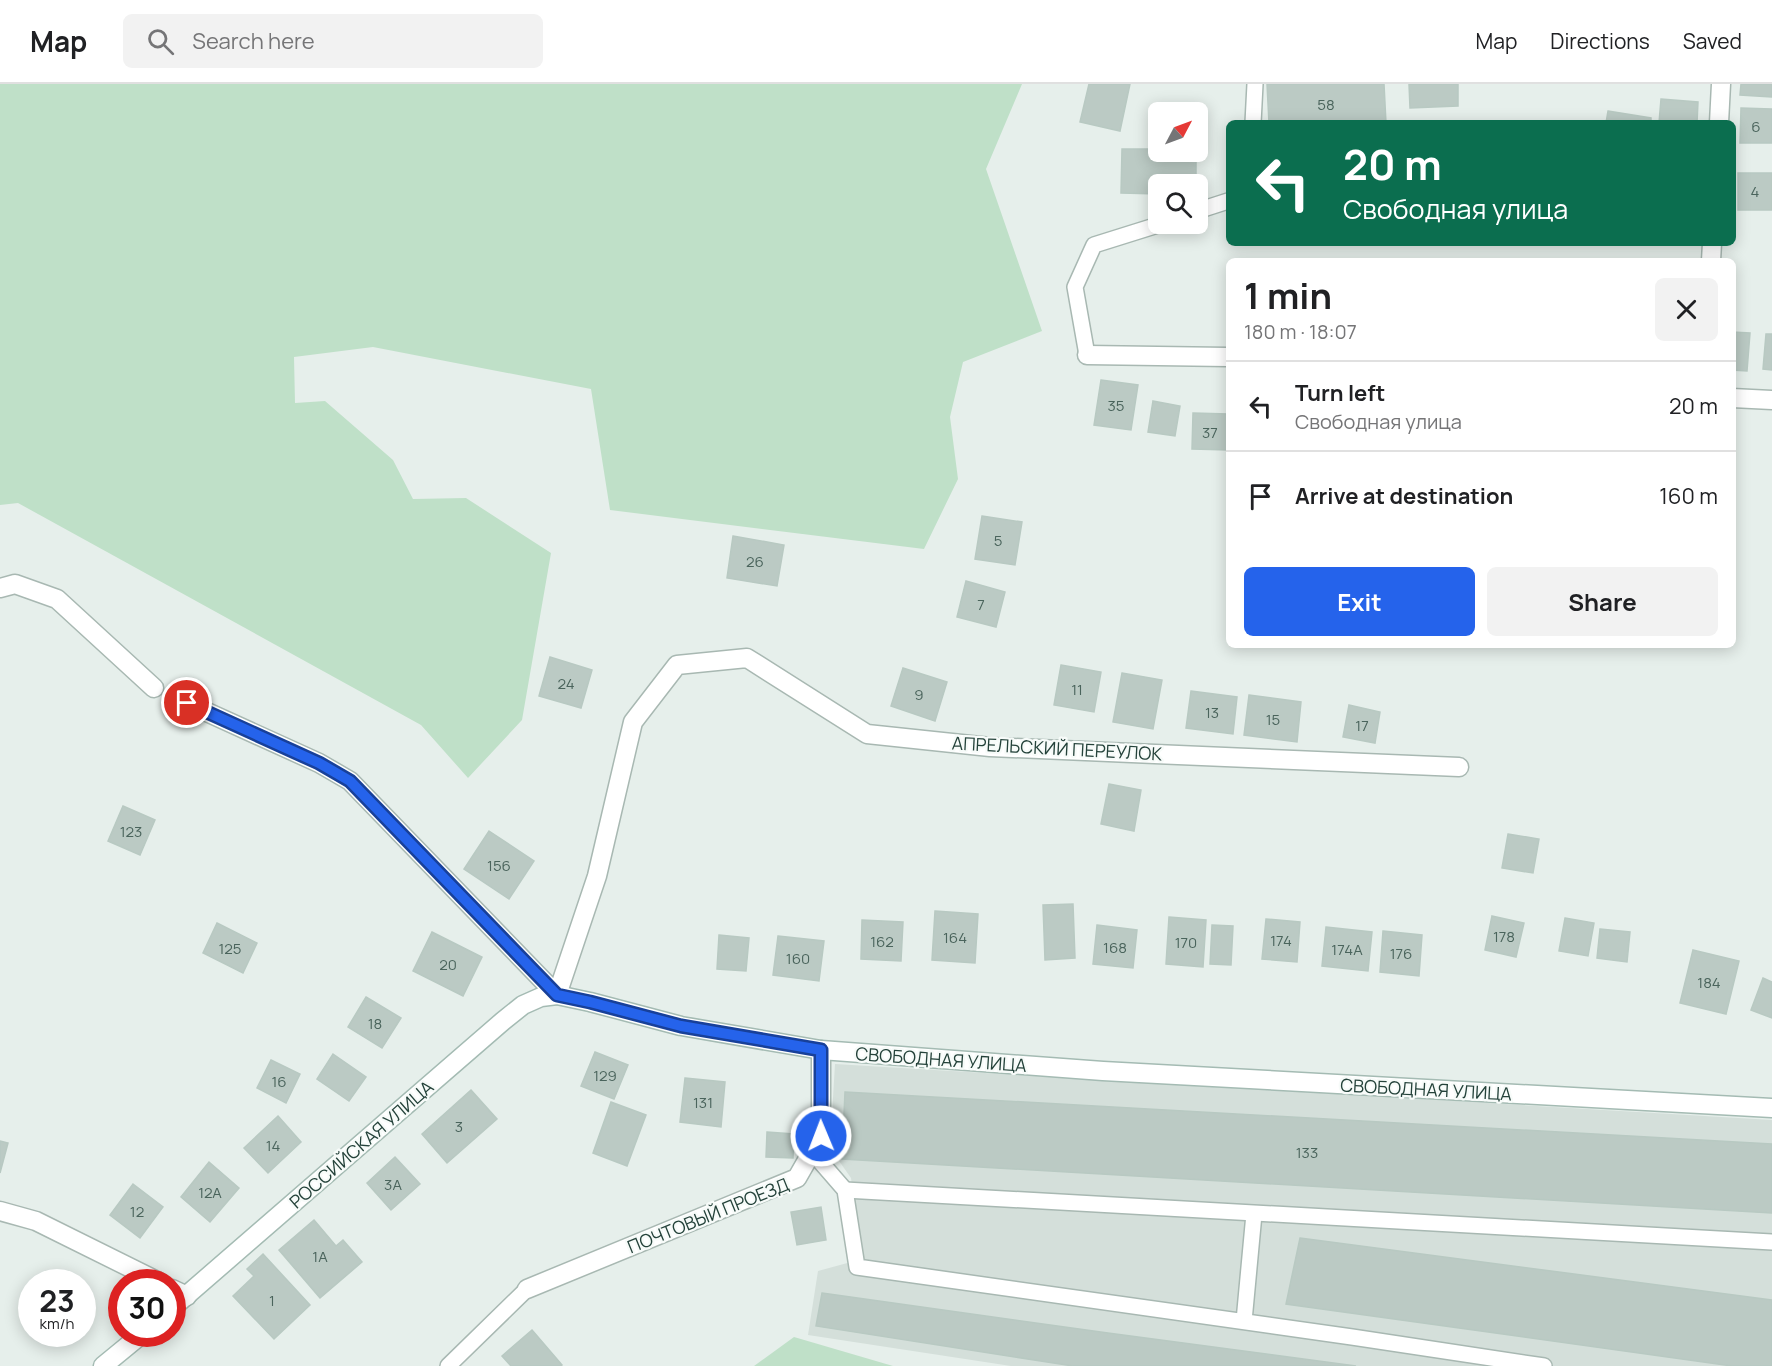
<!DOCTYPE html>
<meta charset="utf-8">
<style>
:root{--surface:#fff;--page:#f2f2f2;--text:#202124;--muted:#757577;--line:#e0e0e0;--accent:#2563eb}
body{margin:0;font-family:Manrope,sans-serif;background:var(--page);color:var(--text);height:100vh;display:flex;flex-direction:column;font-size:22px;white-space:nowrap}
*{box-sizing:border-box;margin:0}
p{font-size:20px;color:var(--muted)}
.icon{flex:none;width:33px;height:33px;fill:none;stroke:currentColor;stroke-width:2;stroke-linecap:round;stroke-linejoin:round}
.map{position:relative;flex:1;overflow:hidden}
.drawer{position:absolute;left:1226px;top:174px;width:510px;height:390px;display:flex;flex-direction:column;background:var(--surface);border-radius:9px;box-shadow:0 3px 15px #0003}
.drawer>*{flex:none}
.banner{position:absolute;left:1226px;top:36px;width:510px;height:126px;border-radius:9px;box-shadow:0 3px 15px #0003;background:#0b6e4f;color:#fff;overflow:hidden}
.needle{width:39px;rotate:49deg}
.fabs{position:absolute;left:1148px;top:18px;display:grid;gap:12px}
.fabs a{display:grid;place-items:center;width:60px;height:60px;border-radius:9px;background:var(--surface);box-shadow:0 3px 15px #0003;font-size:30px}
.speed{position:absolute;left:18px;top:1185px;display:flex;gap:12px;font-size:30px;font-weight:700;text-align:center}
.speed>*{display:grid;place-content:center;width:78px;height:78px;border-radius:50%;background:var(--surface);box-shadow:0 3px 15px #0003;line-height:1}
.speed small{font-size:15px;font-weight:400}
.speed .limit{border:9px solid #d22;background:#fff;color:#111}
.pin{position:absolute;display:grid;place-items:center;width:51px;height:51px;color:#fff;margin:-26px;border:3px solid #fff;border-radius:50%;box-shadow:0 2px 6px #0007}
.me{position:absolute;width:66px;margin:-33px;rotate:359deg;stroke-linejoin:round;filter:drop-shadow(0 0 4px #0008)}
.turn{display:flex;align-items:center;gap:21px;height:126px;padding:0 18px;font-size:27px}
.turn .icon{width:78px;height:78px;stroke-width:2.5}
.turn b{display:block;font-size:42px;line-height:51px}
.round{display:grid;place-items:center;flex:none;width:63px;height:63px;border-radius:9px;background:var(--page)}
.head{display:flex;align-items:center;justify-content:space-between;height:102px;padding:0 18px}
h1{font-size:36px;font-weight:700;line-height:45px}
.primary-button{display:flex;gap:12px;margin-top:auto;padding:12px 18px}
.primary-button a{flex:1;height:69px;border-radius:9px;background:var(--accent);color:#fff;font-size:24px;font-weight:700;line-height:69px;text-align:center}
.primary-button a+a{background:var(--page);color:var(--text)}
ul{padding:0;list-style:none}
li{display:flex;align-items:center;gap:18px;height:90px;padding:0 18px;border-top:2px solid var(--line)}
li div{flex:1}
li b{display:block;font-size:22px}
li em{font-style:normal}
header{display:flex;align-items:center;gap:36px;box-sizing:border-box;height:84px;padding:0 30px;background:var(--surface);border-bottom:2px solid var(--line)}
header strong{font-size:28px}
nav{display:flex;gap:33px;margin-inline-start:auto;font-size:21px}
.search{width:420px;height:54px;background:var(--page);display:flex;align-items:center;gap:15px;box-sizing:border-box;padding:0 21px;border-radius:9px;color:var(--muted);font-size:22px}
.map>svg:first-child{display:block}
.built{fill:#d4dfda}
.green{fill:#bfe0c8}
.building{fill:#bbcac4;stroke:#b8c9c2;stroke-width:1.5}
.lines{fill:none;stroke-linecap:round;stroke-linejoin:round}
.lane-casing{stroke:#a8b8b2;stroke-width:18}
.street-casing{stroke:#a8b8b2;stroke-width:21}
.secondary-casing{stroke:#a4bbb3;stroke-width:21}
.lane{stroke:#fff;stroke-width:15}
.street{stroke:#fff;stroke-width:18}
.secondary{stroke:#fff;stroke-width:18}
.route-casing{stroke:#184099;stroke-width:15}
.route{stroke:#2563eb;stroke-width:10}
.labels{text-anchor:middle;dominant-baseline:central;stroke-width:4.5;stroke-linejoin:round;paint-order:stroke}
.number-label{font-size:15px;fill:#4a645c}
.street-label{font-size:18px;fill:#24423a;stroke:#f7fbf9}
</style>
<header>
<strong>Map</strong>
<div class="search"><svg class="icon" aria-label="search" viewBox="0 0 24 24"><circle cx="10" cy="10" r="6"/><path d="M15 15l6 6"/></svg>Search here</div>
<nav><a>Map</a><a>Directions</a><a>Saved</a></nav>
</header>
<div class="map">
<svg width="1772" height="1282" viewBox="0 0 1772 1282">
<rect width="100%" height="100%" fill="#e6efeb"/>
<path class="built" d="M835 980 1772 1036V1282H1011L808 1251 818 1187 862 1175 851 1094 830 1064Z"/>
<g class="green">
<path d="M0 0H1022L986 85 1042 247 963 278 950 333 958 395 924 465 610 426 591 305 373 263 294 273 295 319 325 317 393 376 413 415 466 414 551 469 522 636 468 694 421 641 18 419 0 421Z"/>
<path d="M794 1253 893 1282H754Z"/>
</g>
<g class="building">
<path d="M1089 0H1130L1120 47 1080 38Z"/>
<path d="M1267 0H1384L1386 39H1269Z"/>
<path d="M1409 0H1458V22L1410 24Z"/>
<path d="M1741 0H1772V13L1740 11Z"/>
<path d="M1661 15 1698 18 1697 39H1659Z"/>
<path d="M1741 24 1772 25V59H1740Z"/>
<path d="M1608 27 1651 34V39H1606Z"/>
<path d="M1122 65H1158V68H1196V100H1158V110L1121 109Z"/>
<rect x="1738" y="89" width="34" height="37"/>
<path d="M1732 248 1750 249 1747 287 1732 286Z"/>
<path d="M1766 250H1772V286L1763 285Z"/>
<path d="M1101 296 1138 301 1131 346 1094 341Z"/>
<path d="M1153 317 1180 322 1175 352 1148 348Z"/>
<path d="M1193 329 1228 330V366L1192 365Z"/>
<path d="M982 432 1022 438 1015 481 975 475Z"/>
<path d="M733 452 784 461 777 502 727 494Z"/>
<path d="M966 497 1005 508 996 543 957 533Z"/>
<path d="M550 573 592 586 581 624 539 612Z"/>
<path d="M1061 581 1101 588 1094 628 1054 621Z"/>
<path d="M903 584 947 598 935 637 891 622Z"/>
<path d="M1122 589 1162 596 1153 645 1113 638Z"/>
<path d="M1191 607 1237 613 1233 650 1186 644Z"/>
<path d="M1249 611 1301 618 1297 658 1244 651Z"/>
<path d="M1349 621 1380 628 1375 659 1343 653Z"/>
<path d="M1109 700 1141 706 1134 747 1101 740Z"/>
<path d="M123 722 155 736 140 771 108 757Z"/>
<path d="M489 747 534 777 509 815 464 785Z"/>
<path d="M1508 750 1539 755 1533 789 1502 784Z"/>
<path d="M1073 820 1075 874 1045 876 1043 821Z"/>
<path d="M935 827 978 830 975 879 932 876Z"/>
<path d="M1492 832 1524 839 1516 873 1485 866Z"/>
<path d="M1169 833 1206 836 1203 883 1166 880Z"/>
<path d="M1565 834 1594 839 1588 872 1559 867Z"/>
<path d="M1266 835 1300 838 1297 878 1262 875Z"/>
<path d="M862 836 903 838 901 877 861 875Z"/>
<path d="M217 839 257 859 243 889 203 869Z"/>
<path d="M1097 841 1137 846 1133 884 1093 880Z"/>
<path d="M1212 841 1233 842 1231 881 1210 880Z"/>
<path d="M1326 843 1372 848 1368 887 1322 882Z"/>
<path d="M1600 845 1630 848 1627 878 1597 874Z"/>
<path d="M1383 847 1422 851 1419 892 1380 888Z"/>
<path d="M432 848 482 873 463 912 413 887Z"/>
<path d="M719 851 749 854 746 887 717 885Z"/>
<path d="M778 852 824 857 819 897 773 891Z"/>
<path d="M1693 866 1739 877 1726 930 1680 919Z"/>
<path d="M1763 894 1772 898V934L1751 926Z"/>
<path d="M366 913 401 934 382 964 348 943Z"/>
<path d="M595 968 628 981 614 1015 581 1002Z"/>
<path d="M333 970 366 993 349 1017 317 995Z"/>
<path d="M271 976 300 990 286 1019 257 1004Z"/>
<path d="M685 994 725 998 721 1043 680 1038Z"/>
<path d="M471 1006 497 1035 447 1079 422 1050Z"/>
<path d="M845 1008 1772 1060V1129L842 1075Z"/>
<path d="M611 1018 646 1031 627 1082 593 1069Z"/>
<path d="M278 1032 301 1058 268 1089 244 1064Z"/>
<path d="M767 1048 794 1050 793 1074 766 1073Z"/>
<path d="M0 1057 8 1059 0 1089Z"/>
<path d="M395 1073 420 1100 391 1126 367 1099Z"/>
<path d="M209 1078 239 1104 210 1138 181 1113Z"/>
<path d="M133 1100 163 1123 140 1154 110 1131Z"/>
<path d="M821 1123 826 1156 797 1161 791 1128Z"/>
<path d="M314 1136 336 1162 343 1156 362 1178 320 1214 279 1166Z"/>
<path d="M1300 1154 1772 1216V1282H1732L1286 1220Z"/>
<path d="M263 1170 310 1221 274 1255 233 1212 254 1192 247 1185Z"/>
<path d="M822 1209 1108 1249 1356 1282H1073L816 1242Z"/>
<path d="M532 1246 562 1281 561 1282H511L502 1272Z"/>
</g>
<g class="lines">
<g class="lane-casing">
<g id="lane">
<path d="M1253 39 1255 0"/>
<path d="M1197 127 1228 117"/>
<path d="M1087 271 1075 203 1094 161 1161 140"/>
<path d="M812 1068 845 1106 857 1183 1352 1253 1544 1282"/>
<path d="M845 1106 1772 1158"/>
<path d="M1244 1237 1254 1130"/>
<path d="M448 1282 527 1205"/>
</g>
</g>
<g class="street-casing">
<g id="street">
<path d="M1719 39 1721 0"/>
<path d="M1711 177 1712 159"/>
<path d="M1087 271 1228 273"/>
<path d="M1732 314 1772 316"/>
<path d="M0 504 15 500 57 515 154 604"/>
<path d="M187 619 319 679 350 697 557 911 597 792 633 638 677 581 747 574 867 650 990 663 1459 683"/>
<path d="M0 1127 36 1137 159 1198"/>
<path d="M172 1205 187 1212"/>
<path d="M527 1205 797 1094 821 1052V966"/>
</g>
</g>
<g class="secondary-casing">
<g id="secondary">
<path d="M172 1224 503 937 523 921 541 913 557 911 590 918 681 942 821 966 1103 987 1772 1024"/>
<path d="M103 1282 142 1250"/>
</g>
</g>
<use href="#lane" class="lane"/>
<use href="#street" class="street"/>
<use href="#secondary" class="secondary"/>
</g>
<g class="lines">
<g class="route-casing">
<path id="route" d="M187 619 319 679 350 697 557 911 590 918 681 942 821 966V1052"/>
</g>
<use href="#route" class="route"/>
</g>
<g class="labels">
<g class="number-label">
<text x="1326" y="20">58</text>
<text x="1756" y="42">6</text>
<text x="1755" y="107">4</text>
<text x="1116" y="321">35</text>
<text x="1210" y="348">37</text>
<text x="998" y="456">5</text>
<text x="755" y="477">26</text>
<text x="981" y="520">7</text>
<text x="566" y="599">24</text>
<text x="1077" y="605">11</text>
<text x="919" y="610">9</text>
<text x="1212" y="628">13</text>
<text x="1273" y="635">15</text>
<text x="1362" y="641">17</text>
<text x="131" y="747">123</text>
<text x="499" y="781">156</text>
<text x="1504" y="852">178</text>
<text x="955" y="853">164</text>
<text x="1281" y="856">174</text>
<text x="882" y="857">162</text>
<text x="1186" y="858">170</text>
<text x="1115" y="863">168</text>
<text x="230" y="864">125</text>
<text x="1347" y="865">174А</text>
<text x="1401" y="869">176</text>
<text x="798" y="874">160</text>
<text x="448" y="880">20</text>
<text x="1709" y="898">184</text>
<text x="375" y="939">18</text>
<text x="605" y="991">129</text>
<text x="279" y="997">16</text>
<text x="703" y="1018">131</text>
<text x="459" y="1042">3</text>
<text x="273" y="1061">14</text>
<text x="1307" y="1068">133</text>
<text x="393" y="1100">3А</text>
<text x="210" y="1108">12А</text>
<text x="137" y="1127">12</text>
<text x="320" y="1172">1А</text>
<text x="272" y="1216">1</text>
</g>
<g class="street-label">
<text transform="translate(1057 664) rotate(3)">АПРЕЛЬСКИЙ ПЕРЕУЛОК</text>
<text transform="translate(941 975) rotate(4)">СВОБОДНАЯ УЛИЦА</text>
<text transform="translate(1426 1005) rotate(3)">СВОБОДНАЯ УЛИЦА</text>
<text transform="translate(361 1060) rotate(-41)">РОССИЙСКАЯ УЛИЦА</text>
<text transform="translate(708 1131) rotate(-22)">ПОЧТОВЫЙ ПРОЕЗД</text>
</g>
</g>
</svg>
<div class="fabs">
<a><svg class="needle" viewBox="-14 -14 28 28"><path d="M0-13l5 13h-10z" fill="#e53935"/><path d="M0 13l5-13h-10z" fill="#757577"/></svg></a>
<a><svg class="icon" aria-label="search" viewBox="0 0 24 24"><circle cx="10" cy="10" r="6"/><path d="M15 15l6 6"/></svg></a>
</div>
<div class="speed"><div>23<small>km/h</small></div><div class="limit">30</div></div>
<div class="pin" style="left:187px;top:619px;background:#d93025"><svg class="icon" aria-label="arrive" viewBox="0 0 24 24"><path d="M6 21V4h12l-3 4 3 4H6"/></svg></div>
<svg class="me" style="left:821px;top:1052px" viewBox="-20 -20 40 40"><circle r="17" fill="#2563eb" stroke="#fff" stroke-width="3"/><path d="M0-11L8 9 0 5-8 9z" fill="#fff"/></svg>
<div class="banner">
<div class="turn"><svg class="icon" aria-label="left" viewBox="0 0 24 24"><path d="M17 20v-9H6M10 6l-5 5 5 5"/></svg><div><b>20 m</b>Свободная улица</div></div>
</div>
<section class="drawer">
<div class="head"><div><h1>1 min</h1><p>180 m · 18:07</p></div><a class="round"><svg class="icon" aria-label="close" viewBox="0 0 24 24"><path d="M6 6l12 12M18 6L6 18"/></svg></a></div>
<ul>
<li><svg class="icon" aria-label="left" viewBox="0 0 24 24"><path d="M17 20v-9H6M10 6l-5 5 5 5"/></svg><div><b>Turn left</b><p>Свободная улица</p></div><em>20 m</em></li>
<li><svg class="icon" aria-label="arrive" viewBox="0 0 24 24"><path d="M6 21V4h12l-3 4 3 4H6"/></svg><div><b>Arrive at destination</b></div><em>160 m</em></li>
</ul>
<div class="primary-button"><a>Exit</a><a>Share</a></div>
</section>
</div>
